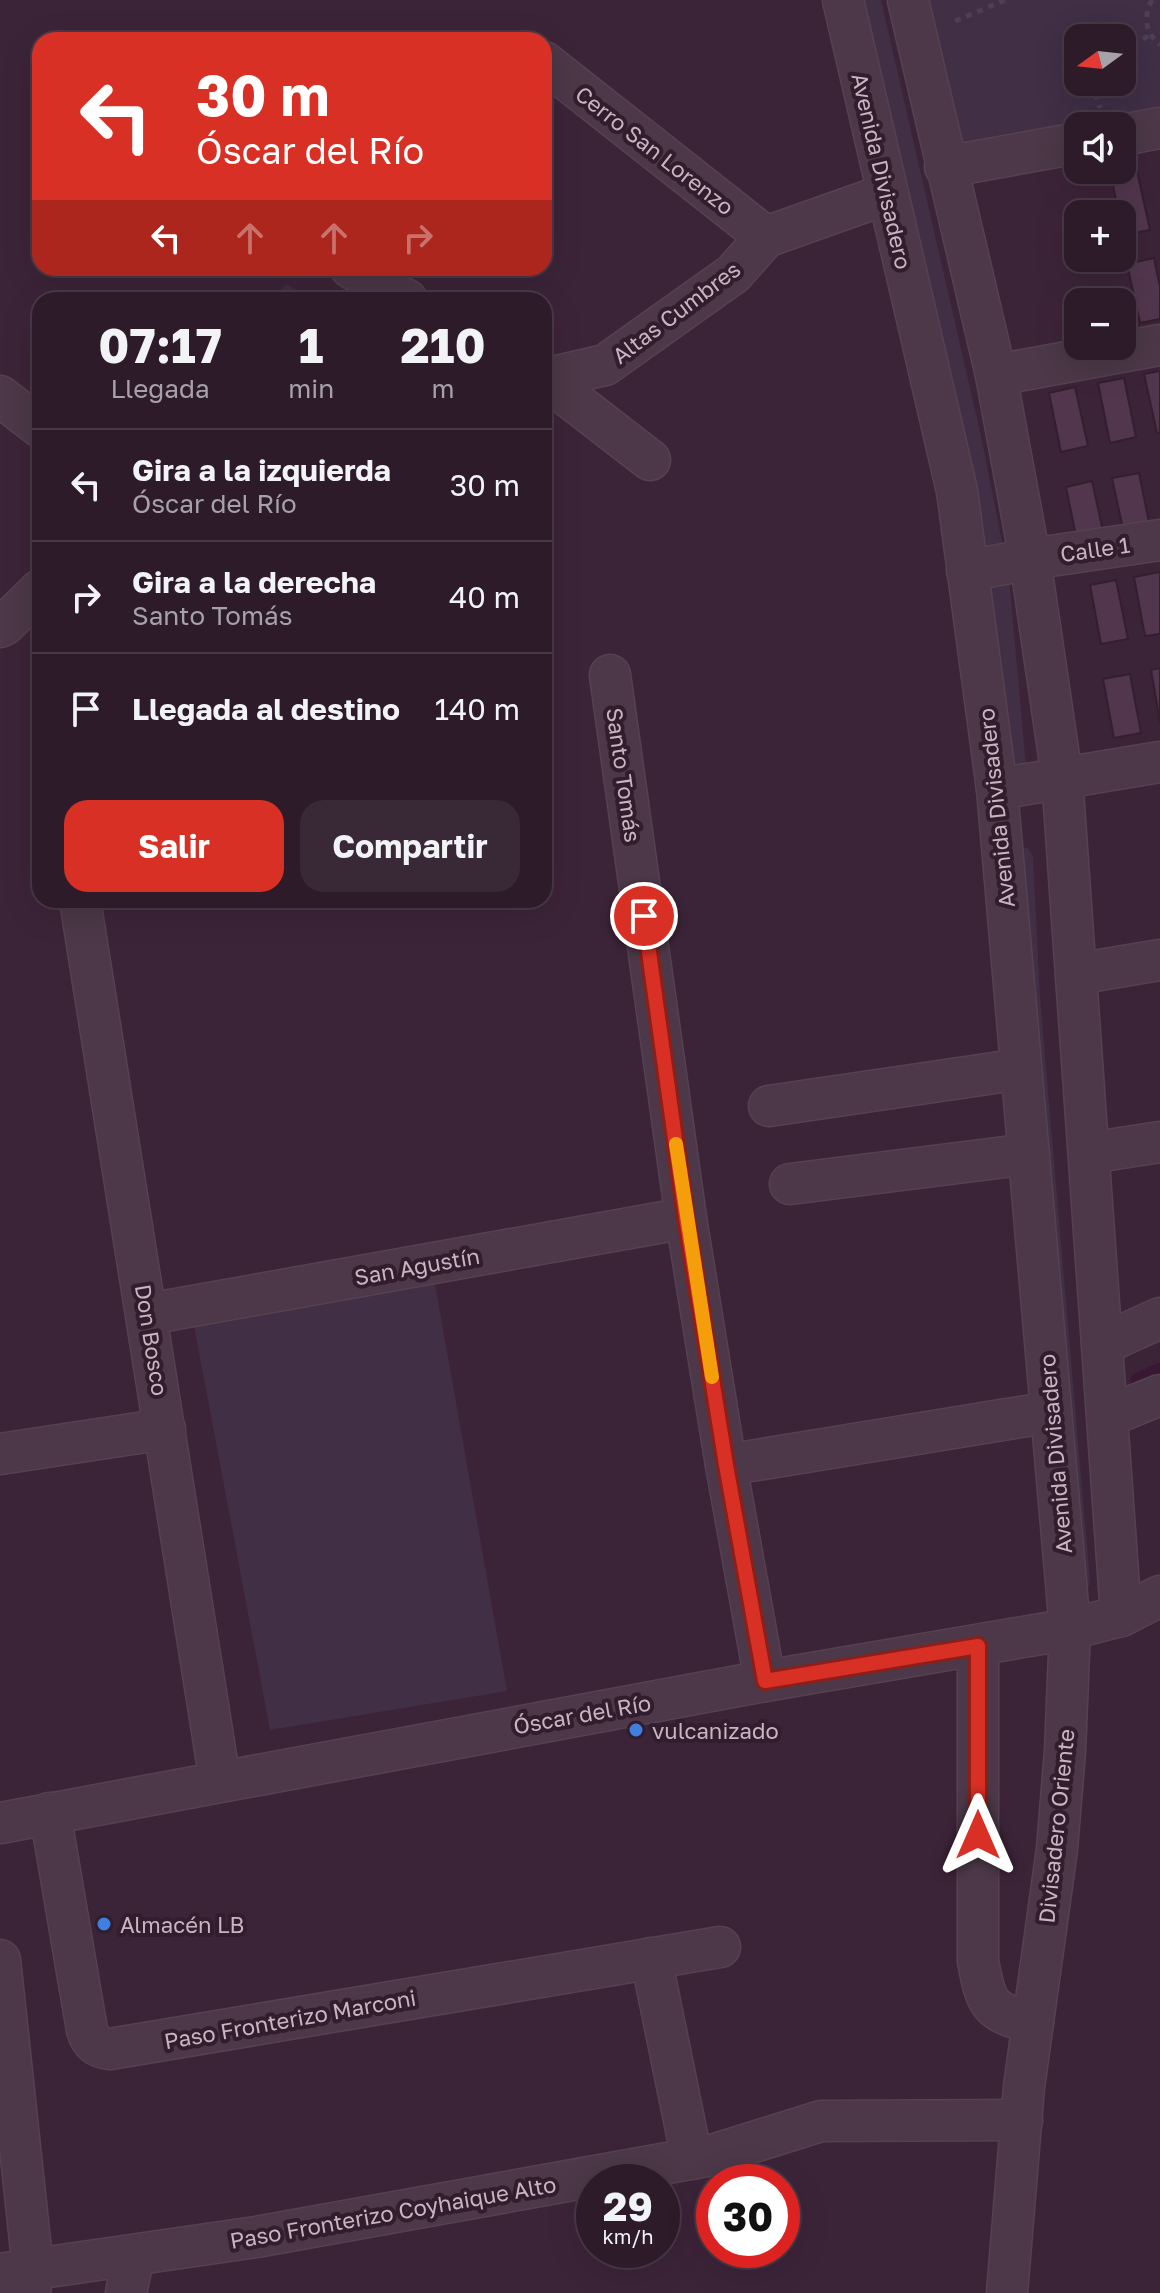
<!DOCTYPE html>
<html lang="es">
<meta charset="utf-8">
<style>
:root{--surface:#2d1b2a;--page:#392836;--text:#f1f3f6;--muted:#a7a1a8;--line:#483947;--accent:#d93025}
body{margin:0;font-family:"Golos Text",sans-serif;background:var(--page);color:var(--text);height:100vh;display:flex;flex-direction:column;font-size:30px;white-space:nowrap}
*{box-sizing:border-box;margin:0}
p{font-size:26px;color:var(--muted)}
.icon{flex:none;width:44px;height:44px;fill:none;stroke:currentColor;stroke-width:2;stroke-linecap:round;stroke-linejoin:round}
.map{position:relative;flex:1;overflow:hidden}
.sheet{position:absolute;left:32px;top:292px;width:520px;height:616px;display:flex;flex-direction:column;background:var(--surface);border-radius:24px;box-shadow:0 8px 32px #0002,0 0 0 2px var(--line)}
.sheet>*{flex:none}
.hud{position:absolute;left:32px;top:32px;width:520px;height:244px;border-radius:24px;box-shadow:0 8px 32px #0002,0 0 0 2px var(--line);background:#d93025;color:#fff;overflow:hidden}
.needle{width:52px;rotate:255deg}
.buttons{position:absolute;left:1064px;top:24px;display:grid;gap:16px}
.buttons a{display:grid;place-items:center;width:72px;height:72px;border-radius:16px;background:var(--surface);box-shadow:0 8px 32px #0002,0 0 0 2px var(--line);font-size:40px}
.speed{position:absolute;left:576px;top:2164px;display:flex;gap:16px;font-size:40px;font-weight:700;text-align:center}
.speed>*{display:grid;place-content:center;width:104px;height:104px;border-radius:50%;background:var(--surface);box-shadow:0 8px 32px #0002,0 0 0 2px var(--line);line-height:1}
.speed small{font-size:20px;font-weight:400}
.speed .limit{border:12px solid #d22;background:#fff;color:#111}
.pin{position:absolute;display:grid;place-items:center;width:68px;height:68px;color:#fff;margin:-34px;border:4px solid #fff;border-radius:50%;box-shadow:0 2px 8px #0007}
.me{position:absolute;width:88px;margin:-44px;rotate:0deg;stroke-linejoin:round;filter:drop-shadow(0 0 6px #0008)}
.turn{display:flex;align-items:center;gap:28px;height:168px;padding:0 32px;font-size:36px}
.turn .icon{width:104px;height:104px;stroke-width:2.5}
.turn b{display:block;font-size:56px;line-height:68px}
.lanes{display:flex;align-items:center;height:76px;padding:0 32px;background:#0003;justify-content:center;gap:40px;direction:ltr}
.lanes .off{opacity:.35}
.eta{display:flex;justify-content:space-evenly;align-items:center;height:136px;text-align:center}
.eta b{font-size:48px;font-weight:700;line-height:56px}
.action{display:flex;gap:16px;margin-top:auto;padding:16px 32px}
.action a{flex:1;height:92px;border-radius:24px;background:var(--accent);color:#fff;font-size:32px;font-weight:700;line-height:92px;text-align:center}
.action a+a{background:var(--page);color:var(--text)}
ul{padding:0;list-style:none}
li{display:flex;align-items:center;gap:24px;height:112px;padding:0 32px;border-top:2px solid var(--line)}
li div{flex:1}
li b{display:block;font-size:30px}
li em{font-style:normal}
.map>svg:first-child{display:block}
.green{fill:#402f45;fill-rule:evenodd}
.lines{fill:none;stroke-linecap:round;stroke-linejoin:round}
.stream{stroke:#391833;stroke-width:11}
.building{fill:#52364e;stroke:#331f2f;stroke-width:2}
.minor-casing{stroke:#554151;stroke-width:43}
.path{stroke:#4e3f55;stroke-width:5;stroke-dasharray:6 6;stroke-linecap:butt}
.minor{stroke:#4c3848;stroke-width:40}
.route-casing{stroke:#8d1f18;stroke-width:20}
.route{stroke:#d93025;stroke-width:14}
.slow{stroke:#f59e0b;stroke-width:14}
.shop-dot{fill:#3f7fe0;stroke:#311d2d;stroke-width:3}
.labels{text-anchor:middle;dominant-baseline:central;stroke-width:8;stroke-linejoin:round;paint-order:stroke}
.street-label{font-size:22px;fill:#c8b4c3;stroke:#311d2d}
.poi-label{font-size:22px;fill:#c8b4c3;stroke:#311d2d;text-anchor:start}
</style>
<div class="map">
<svg width="1160" height="2293" viewBox="0 0 1160 2293">
<rect width="100%" height="100%" fill="#3c2438"/>
<g class="green">
<path d="M861 0H881L981 436 1009 577 1026 767 1010 776Z"/>
<path d="M924 0H1160V115L1101 126H1078L958 153ZM1078 38H1122V82H1078Z"/>
<path d="M286 284 315 300H274Z"/>
<path d="M1022 847 1028 848 1033 856 1040 997 1090 1582 1088 1590 1082 1594Z"/>
<path d="M435 1284 507 1691 270 1730 192 1315Z"/>
</g>
<g class="lines">
<path class="stream" d="M1136 1379 1160 1368"/>
</g>
<g class="building">
<path d="M1137 171 1150 230 1123 235 1122 214H1119L1111 176Z"/>
<path d="M1154 258 1160 287V319L1140 323 1127 264Z"/>
<path d="M1160 371V433H1157L1144 374Z"/>
<path d="M1124 378 1136 437 1110 443 1098 383Z"/>
<path d="M1075 387 1088 446 1061 452 1049 393Z"/>
<path d="M1139 473 1151 532 1125 538 1112 478Z"/>
<path d="M1092 481 1105 540 1078 546 1066 487Z"/>
<path d="M1160 572V634L1145 636 1134 577Z"/>
<path d="M1116 580 1128 639 1101 644 1090 585Z"/>
<path d="M1160 668V722L1151 670Z"/>
<path d="M1130 674 1141 733 1114 738 1103 679Z"/>
</g>
<g class="lines">
<g class="minor-casing">
<g id="minor">
<path d="M843 0 957 491 997 789 1070 1629 1065 1751 1057 1849 1024 2087 1007 2293"/>
<path d="M908 0 996 375 1030 559 1062 777 1121 1616"/>
<path d="M544 62 766 237"/>
<path d="M1122 135 1160 128"/>
<path d="M945 167 1078 143"/>
<path d="M351 268 407 300"/>
<path d="M996 375 1160 345"/>
<path d="M544 378 650 460"/>
<path d="M544 379 605 365 733 274 766 237 887 194"/>
<path d="M0 396 40 427"/>
<path d="M967 571 1030 559 1160 540"/>
<path d="M0 627 4 625 40 590"/>
<path d="M610 675 686 1218 726 1465 765 1681"/>
<path d="M997 789 1160 762"/>
<path d="M80 900 220 1781"/>
<path d="M1076 974 1160 960"/>
<path d="M769 1106 1021 1069"/>
<path d="M1089 1153 1160 1142"/>
<path d="M790 1184 1029 1154"/>
<path d="M148 1314 686 1218"/>
<path d="M1103 1344 1160 1318"/>
<path d="M1108 1416 1160 1395"/>
<path d="M0 1454 165 1429"/>
<path d="M726 1465 1051 1412"/>
<path d="M978 1646V1961C986 2005 989 2012 1033 2023"/>
<path d="M50 1813 87 2030C91 2043 97 2048 110 2049L720 1947"/>
<path d="M0 1823 765 1681 1070 1629 1121 1616 1160 1596"/>
<path d="M651 1958 692 2159"/>
<path d="M0 1960 33 2269 30 2293"/>
<path d="M0 2274 256 2237 712 2155 821 2121 1022 2120"/>
<path d="M126 2293 134 2255"/>
</g>
</g>
<g class="path">
<path d="M1152 0C1143 17 1145 32 1160 45"/>
<path d="M955 21 1005 0"/>
<path d="M1122 51 1150 35"/>
<path d="M1092 82 1100 108"/>
</g>
<use href="#minor" class="minor"/>
</g>
<g class="lines">
<g class="route-casing">
<path id="route" d="M644 916 686 1218 726 1465 765 1681 978 1646V1835"/>
</g>
<use href="#route" class="route"/>
<path class="slow" d="M676 1144 712 1377"/>
</g>
<g class="shop-dot">
<circle cx="636" cy="1730" r="8"/>
<circle cx="104" cy="1924" r="8"/>
</g>
<g class="labels">
<g class="street-label">
<text transform="translate(655 150) rotate(38)">Cerro San Lorenzo</text>
<text transform="translate(882 171) rotate(77)">Avenida Divisadero</text>
<text transform="translate(676 312) rotate(-37)">Altas Cumbres</text>
<text transform="translate(1095 549) rotate(-8)">Calle 1</text>
<text transform="translate(624 775) rotate(82)">Santo Tomás</text>
<text transform="translate(996 808) rotate(-96)">Avenida Divisadero</text>
<text transform="translate(417 1266) rotate(-10)">San Agustín</text>
<text transform="translate(152 1340) rotate(81)">Don Bosco</text>
<text transform="translate(1055 1454) rotate(-95)">Avenida Divisadero</text>
<text transform="translate(582 1714) rotate(-10)">Óscar del Río</text>
<text transform="translate(1056 1826) rotate(-84)">Divisadero Oriente</text>
<text transform="translate(290 2019) rotate(-10)">Paso Fronterizo Marconi</text>
<text transform="translate(393 2212) rotate(-10)">Paso Fronterizo Coyhaique Alto</text>
</g>
<g class="poi-label">
<text x="652" y="1730">vulcanizado</text>
<text x="120" y="1924">Almacén LB</text>
</g>
</g>
</svg>
<div class="buttons">
<a><svg class="needle" viewBox="-14 -14 28 28"><path d="M0-13l5 13h-10z" fill="#e53935"/><path d="M0 13l5-13h-10z" fill="#a7a1a8"/></svg></a>
<a><svg class="icon" aria-label="sound" viewBox="0 0 24 24"><path d="M4 9h4l5-4v14l-5-4H4zM17 9q2 3 0 6"/></svg></a>
<a>+</a>
<a>−</a>
</div>
<div class="speed"><div>29<small>km/h</small></div><div class="limit">30</div></div>
<div class="pin" style="left:644px;top:916px;background:#d93025"><svg class="icon" aria-label="arrive" viewBox="0 0 24 24"><path d="M6 21V4h12l-3 4 3 4H6"/></svg></div>
<svg class="me" style="left:978px;top:1835px" viewBox="-20 -20 40 40"><path d="M0-17L14 15 0 8-14 15z" fill="#d93025" stroke="#fff" stroke-width="4"/></svg>
<div class="hud">
<div class="turn"><svg class="icon" aria-label="left" viewBox="0 0 24 24"><path d="M17 20v-9H6M10 6l-5 5 5 5"/></svg><div><b>30 m</b>Óscar del Río</div></div>
<div class="lanes"><svg class="icon" aria-label="left" viewBox="0 0 24 24"><path d="M17 20v-9H6M10 6l-5 5 5 5"/></svg><svg class="icon off" aria-label="ahead" viewBox="0 0 24 24"><path d="M12 20V5M6 11l6-6 6 6"/></svg><svg class="icon off" aria-label="ahead" viewBox="0 0 24 24"><path d="M12 20V5M6 11l6-6 6 6"/></svg><svg class="icon off" aria-label="right" viewBox="0 0 24 24"><path d="M7 20v-9h11M14 6l5 5-5 5"/></svg></div>
</div>
<section class="sheet">
<div class="eta">
<div><b>07:17</b><p>Llegada</p></div>
<div><b>1</b><p>min</p></div>
<div><b>210</b><p>m</p></div>
</div>
<ul>
<li><svg class="icon" aria-label="left" viewBox="0 0 24 24"><path d="M17 20v-9H6M10 6l-5 5 5 5"/></svg><div><b>Gira a la izquierda</b><p>Óscar del Río</p></div><em>30 m</em></li>
<li><svg class="icon" aria-label="right" viewBox="0 0 24 24"><path d="M7 20v-9h11M14 6l5 5-5 5"/></svg><div><b>Gira a la derecha</b><p>Santo Tomás</p></div><em>40 m</em></li>
<li><svg class="icon" aria-label="arrive" viewBox="0 0 24 24"><path d="M6 21V4h12l-3 4 3 4H6"/></svg><div><b>Llegada al destino</b></div><em>140 m</em></li>
</ul>
<div class="action"><a>Salir</a><a>Compartir</a></div>
</section>
</div>
